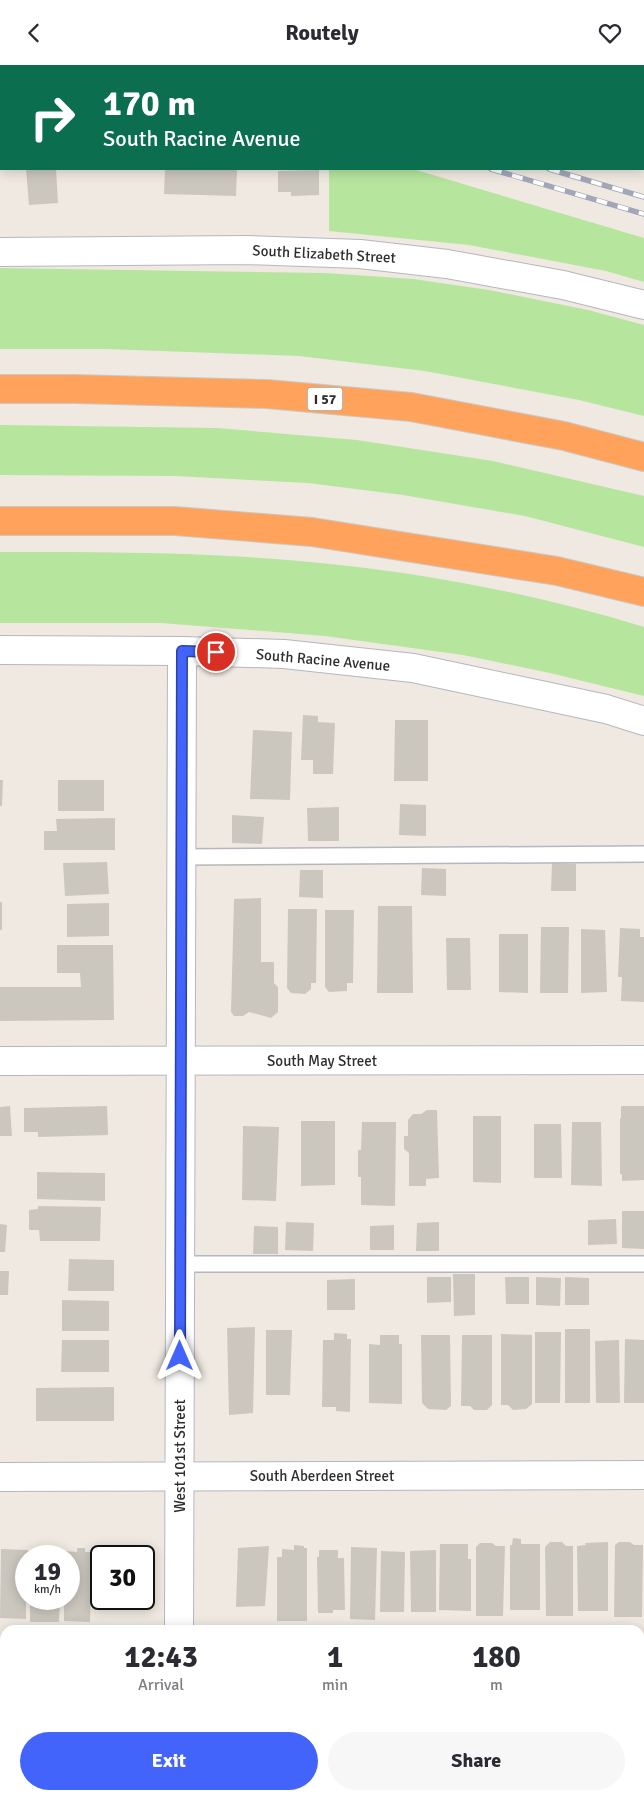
<!DOCTYPE html>
<style>
:root{--surface:#fff;--page:#f7f7f7;--text:#2b2b33;--muted:#7c7c81;--accent:#4264fb}
body{margin:0;font-family:Signika,sans-serif;background:var(--page);color:var(--text);height:100vh;display:flex;flex-direction:column;font-size:19px;white-space:nowrap}
*{box-sizing:border-box;margin:0}
p{font-size:16px;color:var(--muted)}
.icon{flex:none;width:28px;height:28px;fill:none;stroke:currentColor;stroke-width:2;stroke-linecap:round;stroke-linejoin:round}
.map{position:relative;flex:1;overflow:hidden}
.panel{position:absolute;left:0px;top:1560px;width:645px;height:175px;display:flex;flex-direction:column;background:var(--surface);border-radius:15px 15px 0 0;box-shadow:0 2px 12px #0003}
.panel>*{flex:none}
.banner{position:absolute;left:0px;top:0px;width:645px;height:105px;box-shadow:0 2px 12px #0003;background:#0b6e4f;color:#fff;overflow:hidden}
.speed{position:absolute;left:15px;top:1480px;display:flex;gap:10px;font-size:25px;font-weight:700;text-align:center}
.speed>*{display:grid;place-content:center;width:65px;height:65px;border-radius:50%;background:var(--surface);box-shadow:0 2px 12px #0003;line-height:1}
.speed small{font-size:12px;font-weight:400}
.speed .limit{border:2px solid #111;border-radius:8px;background:#fff;color:#111}
.pin{position:absolute;display:grid;place-items:center;width:42px;height:42px;color:#fff;margin:-21px;border:2px solid #fff;border-radius:50%;box-shadow:0 1px 5px #0007}
.me{position:absolute;width:55px;margin:-28px;rotate:0deg;stroke-linejoin:round;filter:drop-shadow(0 0 4px #0008)}
.turn{display:flex;align-items:center;gap:18px;height:105px;padding:0 20px;font-size:22px}
.turn .icon{width:65px;height:65px;stroke-width:2.5}
.turn b{display:block;font-size:35px;line-height:42px}
.eta{display:flex;justify-content:space-evenly;align-items:center;height:85px;text-align:center}
.eta b{font-size:30px;font-weight:800;line-height:35px}
.action{display:flex;gap:10px;margin-top:auto;padding:10px 20px}
.action a{flex:1;height:58px;border-radius:30px;background:var(--accent);color:#fff;font-size:20px;font-weight:800;line-height:58px;text-align:center}
.action a+a{background:var(--page);color:var(--text)}
header{display:flex;justify-content:space-between;align-items:center;height:65px;padding:0 20px;background:var(--surface);font-size:22px;font-weight:800}
.map>svg:first-child{display:block}
.green{fill:#b6e59e}
.building{fill:#cbc7bf}
.lines{fill:none;stroke-linecap:round;stroke-linejoin:round}
.lane-casing{stroke:#b4b7c1;stroke-width:18}
.street-casing{stroke:#b4b7c1;stroke-width:30}
.secondary-casing{stroke:#b4b7c1;stroke-width:30}
.highway-casing{stroke:#c9c9c9;stroke-width:30}
.lane{stroke:#fff;stroke-width:15}
.street{stroke:#fff;stroke-width:28}
.secondary{stroke:#fff;stroke-width:28}
.highway{stroke:#ffa35c;stroke-width:28}
.rail-casing{stroke:#a3a6b8;stroke-width:5.5}
.rail{stroke:#fff;stroke-width:4;stroke-dasharray:11;stroke-linecap:butt}
.route-casing{stroke:#2b41a3;stroke-width:12}
.route{stroke:#4264fb;stroke-width:9}
.labels{text-anchor:middle;dominant-baseline:central;stroke-width:5;stroke-linejoin:round;paint-order:stroke}
.shield{fill:#fff;stroke:#6d6d6d;stroke-width:1}
.shield-label{font-size:14px;font-weight:bold;fill:#2e2e2e}
.street-label{font-size:15px;fill:#2e2e2e;stroke:#fff}
</style>
<header><svg class="icon" aria-label="back" viewBox="0 0 24 24"><path d="M15 5l-7 7 7 7"/></svg>Routely<svg class="icon" aria-label="heart" viewBox="0 0 24 24"><path d="M12 20l-8-8c-3-5 5-10 8-4 3-6 11-1 8 4z"/></svg></header>
<div class="map">
<svg width="644" height="1735" viewBox="0 0 644 1735">
<rect width="100%" height="100%" fill="#efe9e1"/>
<g class="green">
<path d="M329 104H413L644 173V217L606 206 469 180 329 166Z"/>
<path d="M0 203 325 208 413 214 489 225 588 245 644 260V351L579 335 425 306 299 291 106 284H0Z"/>
<path d="M0 360 217 363 357 375 493 396 644 431V482L525 451 403 430 308 418 175 411 0 410Z"/>
<path d="M0 487C103 487 208 487 310 497 421 507 537 529 644 562V631L550 608 463 590 325 571 161 558H0Z"/>
</g>
<g class="building">
<path d="M26 104H56L58 138 29 140Z"/>
<path d="M165 104H237L236 131 164 129Z"/>
<path d="M319 105V130L291 131V127H278V106Z"/>
<path d="M303 650 318 651V657L335 658 333 709H313V695H301Z"/>
<path d="M395 655H428V716H394Z"/>
<path d="M253 665 292 667 290 735 250 734Z"/>
<path d="M0 715H3L2 741H0Z"/>
<rect x="58" y="715" width="46" height="31"/>
<path d="M400 739 426 740V771L399 770Z"/>
<path d="M339 742V776H308L307 743Z"/>
<path d="M232 750 264 752 262 779 232 778Z"/>
<path d="M115 753V785H44V766H57L56 754Z"/>
<path d="M107 797 109 829 65 831 63 798Z"/>
<path d="M552 798 576 799V826H551Z"/>
<path d="M422 803 446 804V831L421 830Z"/>
<path d="M300 805H323V833L299 832Z"/>
<path d="M261 833V897H274V918L278 922V947L271 953 249 947 243 951H234L231 947 234 834Z"/>
<rect x="0" y="837" width="2" height="28"/>
<path d="M109 838V871L67 872V839Z"/>
<path d="M378 841H412L413 928H377Z"/>
<path d="M288 844H317L316 918H311V924L305 929 291 928 287 923Z"/>
<path d="M325 845H354L353 918H347V926L329 927 325 922Z"/>
<path d="M541 862H569L568 928H540Z"/>
<path d="M620 863 640 864V872H644V937L621 936 622 912H618Z"/>
<path d="M581 864 605 865 607 927 581 928Z"/>
<path d="M499 869H528V928L499 927Z"/>
<path d="M446 873H470L471 925H447Z"/>
<path d="M57 880H113L114 955 0 956V922H81L80 908H57Z"/>
<path d="M10 1041 12 1071H0V1042Z"/>
<path d="M107 1041 108 1070 38 1072V1067H24V1043Z"/>
<path d="M621 1041H644V1115L622 1116V1109H620V1053H621Z"/>
<path d="M427 1045H437L439 1113 426 1114V1121H409V1088L404 1084V1071H408V1055L413 1049H421Z"/>
<path d="M473 1051H501V1118L473 1117Z"/>
<path d="M301 1056H335V1120L301 1121Z"/>
<path d="M362 1057H396L395 1141 361 1140V1112H358V1085H361Z"/>
<path d="M572 1057H601L602 1121 571 1120Z"/>
<path d="M534 1059H561L562 1113H534Z"/>
<path d="M243 1061 279 1062 276 1136 242 1135Z"/>
<path d="M37 1107 105 1108V1136L37 1134Z"/>
<path d="M38 1141 101 1142 100 1176H40L39 1165H29V1145L38 1144Z"/>
<path d="M622 1146H644V1184L622 1183Z"/>
<path d="M616 1154 617 1179 588 1180V1155Z"/>
<path d="M286 1157 314 1158 313 1186 285 1185Z"/>
<path d="M439 1157V1186H416L417 1158Z"/>
<path d="M0 1159 7 1160 5 1187H0Z"/>
<path d="M394 1160V1185H370V1161Z"/>
<path d="M254 1161 278 1162V1189H253Z"/>
<path d="M69 1194 114 1195V1226H68Z"/>
<path d="M0 1206H9L8 1230H0Z"/>
<path d="M453 1209H475V1250L454 1251Z"/>
<path d="M427 1212H451V1237L427 1238Z"/>
<path d="M505 1212H529V1239H506Z"/>
<path d="M536 1212 561 1213 560 1241 536 1240Z"/>
<path d="M565 1212 589 1213V1240H565Z"/>
<path d="M355 1214V1245H327V1215Z"/>
<path d="M62 1235 109 1236V1266H62Z"/>
<path d="M255 1262 253 1348 229 1350 227 1263Z"/>
<rect x="565" y="1264" width="25" height="74"/>
<path d="M266 1265H292L290 1330H266Z"/>
<path d="M535 1267H561L560 1338H535Z"/>
<path d="M334 1268 347 1269V1274H351L350 1347 336 1346V1342H322L323 1275H334Z"/>
<path d="M501 1269 532 1270V1339L526 1344 513 1345 508 1340H501Z"/>
<path d="M380 1270H399V1279H402V1339L369 1338V1279L380 1280Z"/>
<path d="M421 1270H450L451 1341 446 1345 428 1344 422 1338Z"/>
<path d="M462 1270H492V1340L487 1345H474L470 1341H461Z"/>
<path d="M625 1274 644 1275V1338H624Z"/>
<path d="M62 1275H109V1307H61Z"/>
<path d="M619 1275 620 1338H596L595 1276Z"/>
<path d="M114 1322V1356H36V1323Z"/>
<path d="M513 1473 521 1474V1479H540V1545H510V1480H512Z"/>
<path d="M550 1477H562L566 1481H573V1551H546L545 1482Z"/>
<path d="M608 1477V1546H578L577 1481 586 1480 585 1478Z"/>
<path d="M619 1477H630L634 1480H643L642 1552H614L615 1480Z"/>
<path d="M480 1478H492L496 1481H505L503 1551H476V1482Z"/>
<path d="M440 1479H468V1494H471V1546L439 1545Z"/>
<path d="M294 1480 304 1481V1483H307V1556H277V1492H282V1484L294 1485Z"/>
<path d="M269 1481 265 1541 236 1542 238 1483Z"/>
<path d="M351 1482 377 1483 375 1555 350 1554Z"/>
<path d="M77 1483H85V1487H92L90 1557 64 1556V1534H69V1491H66V1486L77 1487Z"/>
<path d="M1 1484 28 1485V1491H26V1554L0 1553Z"/>
<path d="M319 1485H338V1493H344L345 1545H333V1548H318L317 1492H319Z"/>
<path d="M436 1485V1547H411L410 1486Z"/>
<rect x="31" y="1486" width="30" height="5"/>
<path d="M381 1486 405 1487 404 1547H380Z"/>
<path d="M125 1489V1491H104V1490Z"/>
<rect x="95" y="1490" width="6" height="32"/>
<path d="M30 1534H60L59 1557H30Z"/>
<path d="M1 1570H5V1611H0Z"/>
<path d="M0 1638 5 1639V1674H0Z"/>
<path d="M0 1715H5V1730H9V1735H0Z"/>
<rect x="16" y="1730" width="33" height="5"/>
<path d="M56 1730H90L89 1735H55Z"/>
<rect x="98" y="1730" width="26" height="5"/>
<rect x="229" y="1730" width="23" height="5"/>
<rect x="259" y="1730" width="25" height="5"/>
<rect x="297" y="1730" width="46" height="5"/>
<path d="M363 1730H402L401 1735H362Z"/>
<rect x="412" y="1730" width="30" height="5"/>
<rect x="452" y="1730" width="32" height="5"/>
<rect x="492" y="1730" width="32" height="5"/>
<rect x="533" y="1730" width="30" height="5"/>
<rect x="572" y="1730" width="29" height="5"/>
</g>
<g class="lines">
<g class="lane-casing">
<g id="lane">
<path d="M181 792 644 789"/>
<path d="M180 1199H644"/>
<path d="M0 1623H5"/>
<path d="M640 1625H644"/>
</g>
</g>
<g class="street-casing">
<g id="street">
<path d="M622 0V1"/>
<path d="M0 996 644 995"/>
<path d="M0 1412 644 1410"/>
<path d="M179 1565 182 586"/>
<path d="M179 1735V1730"/>
</g>
</g>
<g class="secondary-casing">
<g id="secondary">
<path d="M567 0 571 1"/>
<path d="M0 187 245 185 360 189 447 199 563 220 644 240"/>
<path d="M0 585 182 586 284 589 413 603 606 644 644 656"/>
</g>
</g>
<g class="highway-casing">
<g id="highway">
<path d="M0 324H75L267 329 411 342 564 371 644 392"/>
<path d="M0 456H175L312 467 557 506 644 527"/>
</g>
</g>
<use href="#lane" class="lane"/>
<use href="#street" class="street"/>
<use href="#secondary" class="secondary"/>
<use href="#highway" class="highway"/>
<g class="rail-casing">
<g id="rail">
<path d="M141 0 145 1"/>
<path d="M201 0 205 1"/>
<path d="M491 104 644 149"/>
<path d="M549 104 644 132"/>
</g>
</g>
<use href="#rail" class="rail"/>
</g>
<g class="lines">
<g class="route-casing">
<path id="route" d="M180 1291 182 586 216 587"/>
</g>
<use href="#route" class="route"/>
</g>
<g class="labels">
<rect class="shield" x="307.5" y="322.5" width="35" height="23" rx="4"/>
<g class="shield-label">
<text x="325" y="334">I 57</text>
</g>
<g class="street-label">
<text transform="translate(324 189) rotate(3)">South Elizabeth Street</text>
<text transform="translate(323 595) rotate(5)">South Racine Avenue</text>
<text x="322" y="996">South May Street</text>
<text transform="translate(180 1391) rotate(-90)">West 101st Street</text>
<text x="322" y="1411">South Aberdeen Street</text>
</g>
</g>
</svg>
<div class="speed"><div>19<small>km/h</small></div><div class="limit">30</div></div>
<div class="pin" style="left:216px;top:587px;background:#d93025"><svg class="icon" aria-label="arrive" viewBox="0 0 24 24"><path d="M6 21V4h12l-3 4 3 4H6"/></svg></div>
<svg class="me" style="left:180px;top:1291px" viewBox="-20 -20 40 40"><path d="M0-17L14 15 0 8-14 15z" fill="#4264fb" stroke="#fff" stroke-width="4"/></svg>
<div class="banner">
<div class="turn"><svg class="icon" aria-label="right" viewBox="0 0 24 24"><path d="M7 20v-9h11M14 6l5 5-5 5"/></svg><div><b>170 m</b>South Racine Avenue</div></div>
</div>
<section class="panel">
<div class="eta">
<div><b>12:43</b><p>Arrival</p></div>
<div><b>1</b><p>min</p></div>
<div><b>180</b><p>m</p></div>
</div>
<div class="action"><a>Exit</a><a>Share</a></div>
</section>
</div>
